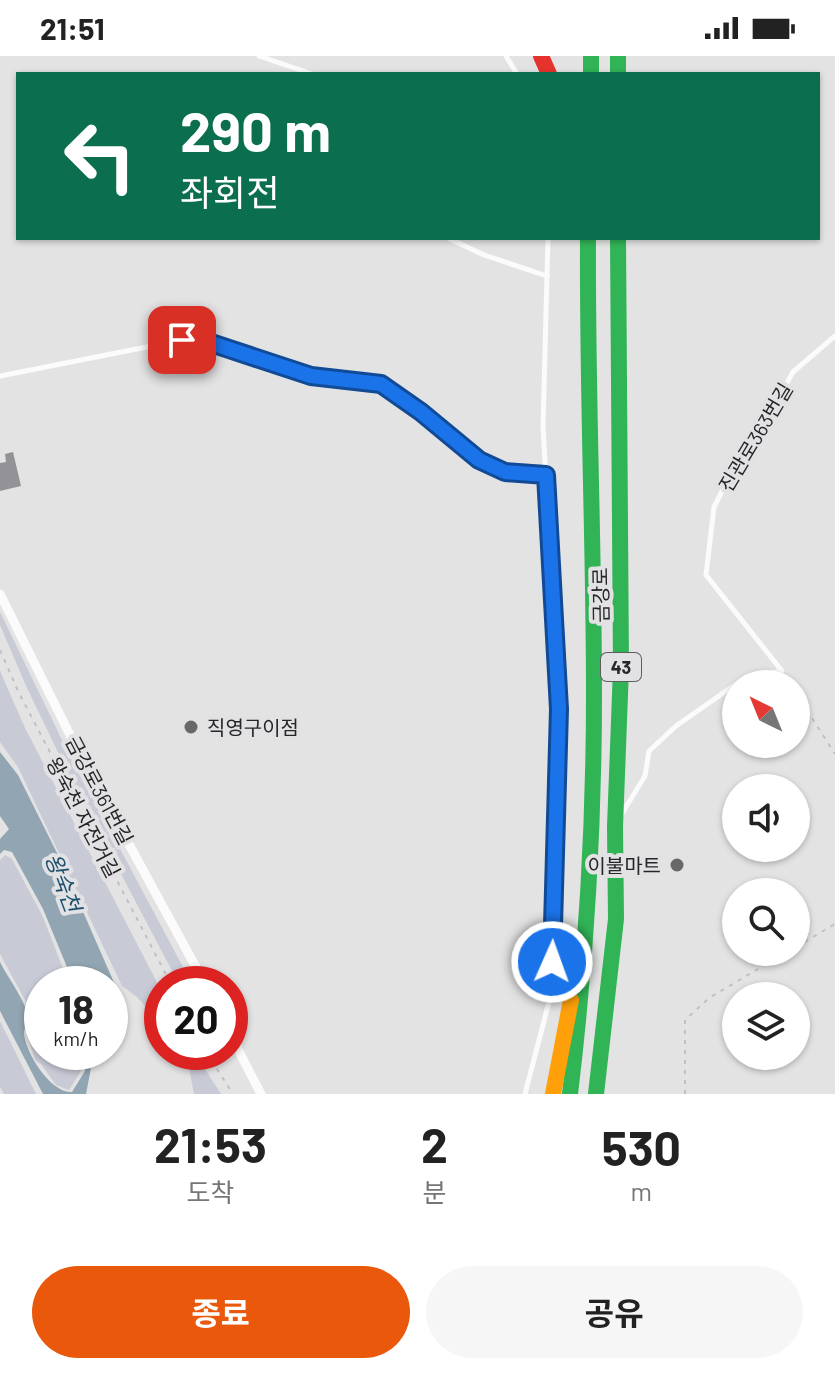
<!DOCTYPE html>
<html lang="ko">
<meta charset="utf-8">
<style>
:root{--surface:#fff;--page:#f6f6f6;--text:#222;--muted:#767676;--accent:#ea580c}
body{margin:0;font-family:Barlow,"Noto Sans KR",sans-serif;background:var(--page);color:var(--text);height:100vh;display:flex;flex-direction:column;font-size:30px;white-space:nowrap}
*{box-sizing:border-box;margin:0}
p{font-size:26px;color:var(--muted)}
.icon{flex:none;width:44px;height:44px;fill:none;stroke:currentColor;stroke-width:2;stroke-linecap:round;stroke-linejoin:round}
.map{position:relative;height:1038px;overflow:hidden}
.drawer{display:flex;flex-direction:column;background:var(--surface);flex:1}
.drawer>*{flex:none}
.guide{position:absolute;left:16px;top:16px;width:804px;height:168px;border-radius:0px;box-shadow:0 2px 6px #0004;background:#0b6e4f;color:#fff;overflow:hidden}
.needle{width:52px;rotate:317deg}
.controls{position:absolute;left:722px;top:614px;display:grid;gap:16px}
.controls a{display:grid;place-items:center;width:88px;height:88px;border-radius:50%;background:var(--surface);box-shadow:0 2px 6px #0004;font-size:40px}
.speed{position:absolute;left:24px;top:910px;display:flex;gap:16px;font-size:40px;font-weight:700;text-align:center}
.speed>*{display:grid;place-content:center;width:104px;height:104px;border-radius:50%;background:var(--surface);box-shadow:0 2px 6px #0004;line-height:1}
.speed small{font-size:20px;font-weight:400}
.speed .limit{border:12px solid #d22;background:#fff;color:#111}
.pin{position:absolute;display:grid;place-items:center;width:68px;height:68px;color:#fff;margin:-34px;border-radius:16px;box-shadow:0 4px 12px #0006}
.me{position:absolute;width:88px;margin:-44px;rotate:2deg;stroke-linejoin:round;filter:drop-shadow(0 0 6px #0008)}
.turn{display:flex;align-items:center;gap:28px;height:168px;padding:0 32px;font-size:36px}
.turn .icon{width:104px;height:104px;stroke-width:2.5}
.turn b{display:block;font-size:56px;line-height:68px}
.eta{display:flex;justify-content:space-evenly;align-items:center;height:136px;text-align:center}
.eta b{font-size:48px;font-weight:700;line-height:56px}
.cta{display:flex;gap:16px;margin-top:auto;padding:16px 32px}
.cta a{flex:1;height:92px;border-radius:48px;background:var(--accent);color:#fff;font-size:32px;font-weight:700;line-height:92px;text-align:center}
.cta a+a{background:var(--page);color:var(--text)}
.status{display:flex;justify-content:space-between;align-items:center;height:56px;padding:0 40px;background:var(--surface);direction:ltr}
.status svg{height:22px;fill:currentColor}
.map>svg:first-child{display:block}
.green{fill:#c8cad6}
.water{fill:#91a5b2}
.building{fill:#929297}
.lines{fill:none;stroke-linecap:round;stroke-linejoin:round}
.path{stroke:#c1c1c2;stroke-width:2;stroke-dasharray:4 6;stroke-linecap:butt}
.lane{stroke:#fbfbfb;stroke-width:5}
.street{stroke:#fbfbfb;stroke-width:9}
.fast{stroke:#30b455;stroke-width:16}
.slow{stroke:#ff9f0a;stroke-width:16}
.jam{stroke:#e5322d;stroke-width:16}
.route-casing{stroke:#114b97;stroke-width:20}
.route{stroke:#1a73e8;stroke-width:14}
.poi-dot{fill:#686869;stroke:#e2e2e4;stroke-width:3}
.labels{text-anchor:middle;dominant-baseline:central;stroke-width:8;stroke-linejoin:round;paint-order:stroke}
.shield{fill:#e2e2e4;stroke:#5e5e60;stroke-width:2}
.shield-label{font-size:18px;font-weight:bold;fill:#262627}
.street-label{font-size:20px;fill:#262627;stroke:#e2e2e4}
.poi-label{font-size:20px;fill:#262627;stroke:#e2e2e4;text-anchor:start}
.water-label{font-size:22px;font-style:italic;fill:#1c506d;stroke:#e2e2e4}
</style>
<div class="status"><b>21:51</b><svg viewBox="0 0 49 12"><path d="M0 12V9h3v3zM5 12V6h3v6zM10 12V3h3v9zM15 12V0h3v12zM26 1h20v11H26zM47 4h2v5h-2z"/></svg></div>
<div class="map">
<svg width="835" height="1038" viewBox="0 0 835 1038">
<rect width="100%" height="100%" fill="#e3e3e3"/>
<g class="green">
<path d="M0 556 61 682 192 928H179L72 725 27 632 0 569Z"/>
<path d="M0 615 25 672 162 936V969L137 941 122 930 18 711 0 686Z"/>
<path d="M5 799 12 803 43 861 69 928H42V996H79L81 1015 69 1034 56 1029 41 1008 35 1004 27 979 31 955 0 898V804Z"/>
<path d="M0 965 36 1038H4L0 1031Z"/>
<path d="M186 996H194L221 1038H194Z"/>
</g>
<g class="water">
<path d="M0 696 18 719 60 803 126 954 124 960 110 955V928H74L43 853 12 796 4 794 0 798V783L9 773 0 760Z"/>
<path d="M0 906C7 920 24 943 27 957 29 963 25 970 24 976 24 995 51 1038 72 1036L85 1015 83 996H90L91 1012 86 1038H43L0 955Z"/>
</g>
<path class="building" d="M13 396 21 430 0 435V407L6 406 5 398Z"/>
<g class="lines">
<g class="path">
<path d="M0 594 18 635 171 928"/>
<path d="M796 637 835 698"/>
<path d="M796 891 835 868"/>
<path d="M206 996 233 1038"/>
<path d="M685 1038V964L709 942 787 896"/>
</g>
<g class="lane">
<path d="M259 0 312 18"/>
<path d="M506 0 517 18"/>
<path d="M448 182 484 199 547 220"/>
<path d="M0 320 182 284 208 286 311 320 381 328 421 356 479 404 505 416 546 419"/>
<path d="M621 759 645 720 649 695 676 670 746 621 782 615 706 519 714 451 738 404 774 350 793 316 835 280"/>
<path d="M525 1038 551 938 559 653 543 371 548 182"/>
</g>
<g class="street">
<path d="M0 538 75 689 205 928"/>
<path d="M230 978 261 1038"/>
</g>
<g class="fast">
<path d="M591 0V18"/>
<path d="M618 0V18"/>
<path d="M570 1038C586 905 594 772 594 638 594 486 587 334 588 182"/>
<path d="M596 1038 616 863 615 771 621 612 618 182"/>
</g>
<path class="slow" d="M553 1038 571 944"/>
<path class="jam" d="M541 0 549 18"/>
</g>
<g class="lines">
<g class="route-casing">
<path id="route" d="M182 284 208 286 311 320 381 328 421 356 479 404 505 416 546 419 559 653 552 906"/>
</g>
<use href="#route" class="route"/>
</g>
<g class="poi-dot">
<circle cx="191" cy="671" r="8"/>
<circle cx="677" cy="809" r="8"/>
</g>
<g class="labels">
<rect class="shield" x="601" y="597" width="40" height="28" rx="6"/>
<g class="shield-label">
<text x="621" y="611">43</text>
</g>
<g class="street-label">
<text transform="translate(755 381) rotate(-59)">진관로363번길</text>
<text transform="translate(600 539) rotate(-91)">금강로</text>
<text transform="translate(100 734) rotate(62)">금강로361번길</text>
<text transform="translate(84 761) rotate(62)">왕숙천 자전거길</text>
</g>
<g class="poi-label">
<text x="207" y="671">직영구이점</text>
<text x="661" y="809" text-anchor="end">이불마트</text>
</g>
<g class="water-label">
<text transform="translate(64 826) rotate(69)">왕숙천</text>
</g>
</g>
</svg>
<div class="controls">
<a><svg class="needle" viewBox="-14 -14 28 28"><path d="M0-13l5 13h-10z" fill="#e53935"/><path d="M0 13l5-13h-10z" fill="#767676"/></svg></a>
<a><svg class="icon" aria-label="sound" viewBox="0 0 24 24"><path d="M4 9h4l5-4v14l-5-4H4zM17 9q2 3 0 6"/></svg></a>
<a><svg class="icon" aria-label="search" viewBox="0 0 24 24"><circle cx="10" cy="10" r="6"/><path d="M15 15l6 6"/></svg></a>
<a><svg class="icon" aria-label="layers" viewBox="0 0 24 24"><path d="M12 4l9 5-9 5-9-5zM3 14l9 5 9-5"/></svg></a>
</div>
<div class="speed"><div>18<small>km/h</small></div><div class="limit">20</div></div>
<div class="pin" style="left:182px;top:284px;background:#d93025"><svg class="icon" aria-label="arrive" viewBox="0 0 24 24"><path d="M6 21V4h12l-3 4 3 4H6"/></svg></div>
<svg class="me" style="left:552px;top:906px" viewBox="-20 -20 40 40"><circle r="17" fill="#1a73e8" stroke="#fff" stroke-width="3"/><path d="M0-11L8 9 0 5-8 9z" fill="#fff"/></svg>
<div class="guide">
<div class="turn"><svg class="icon" aria-label="left" viewBox="0 0 24 24"><path d="M17 20v-9H6M10 6l-5 5 5 5"/></svg><div><b>290 m</b>좌회전</div></div>
</div>
</div>
<section class="drawer">
<div class="eta">
<div><b>21:53</b><p>도착</p></div>
<div><b>2</b><p>분</p></div>
<div><b>530</b><p>m</p></div>
</div>
<div class="cta"><a>종료</a><a>공유</a></div>
</section>
